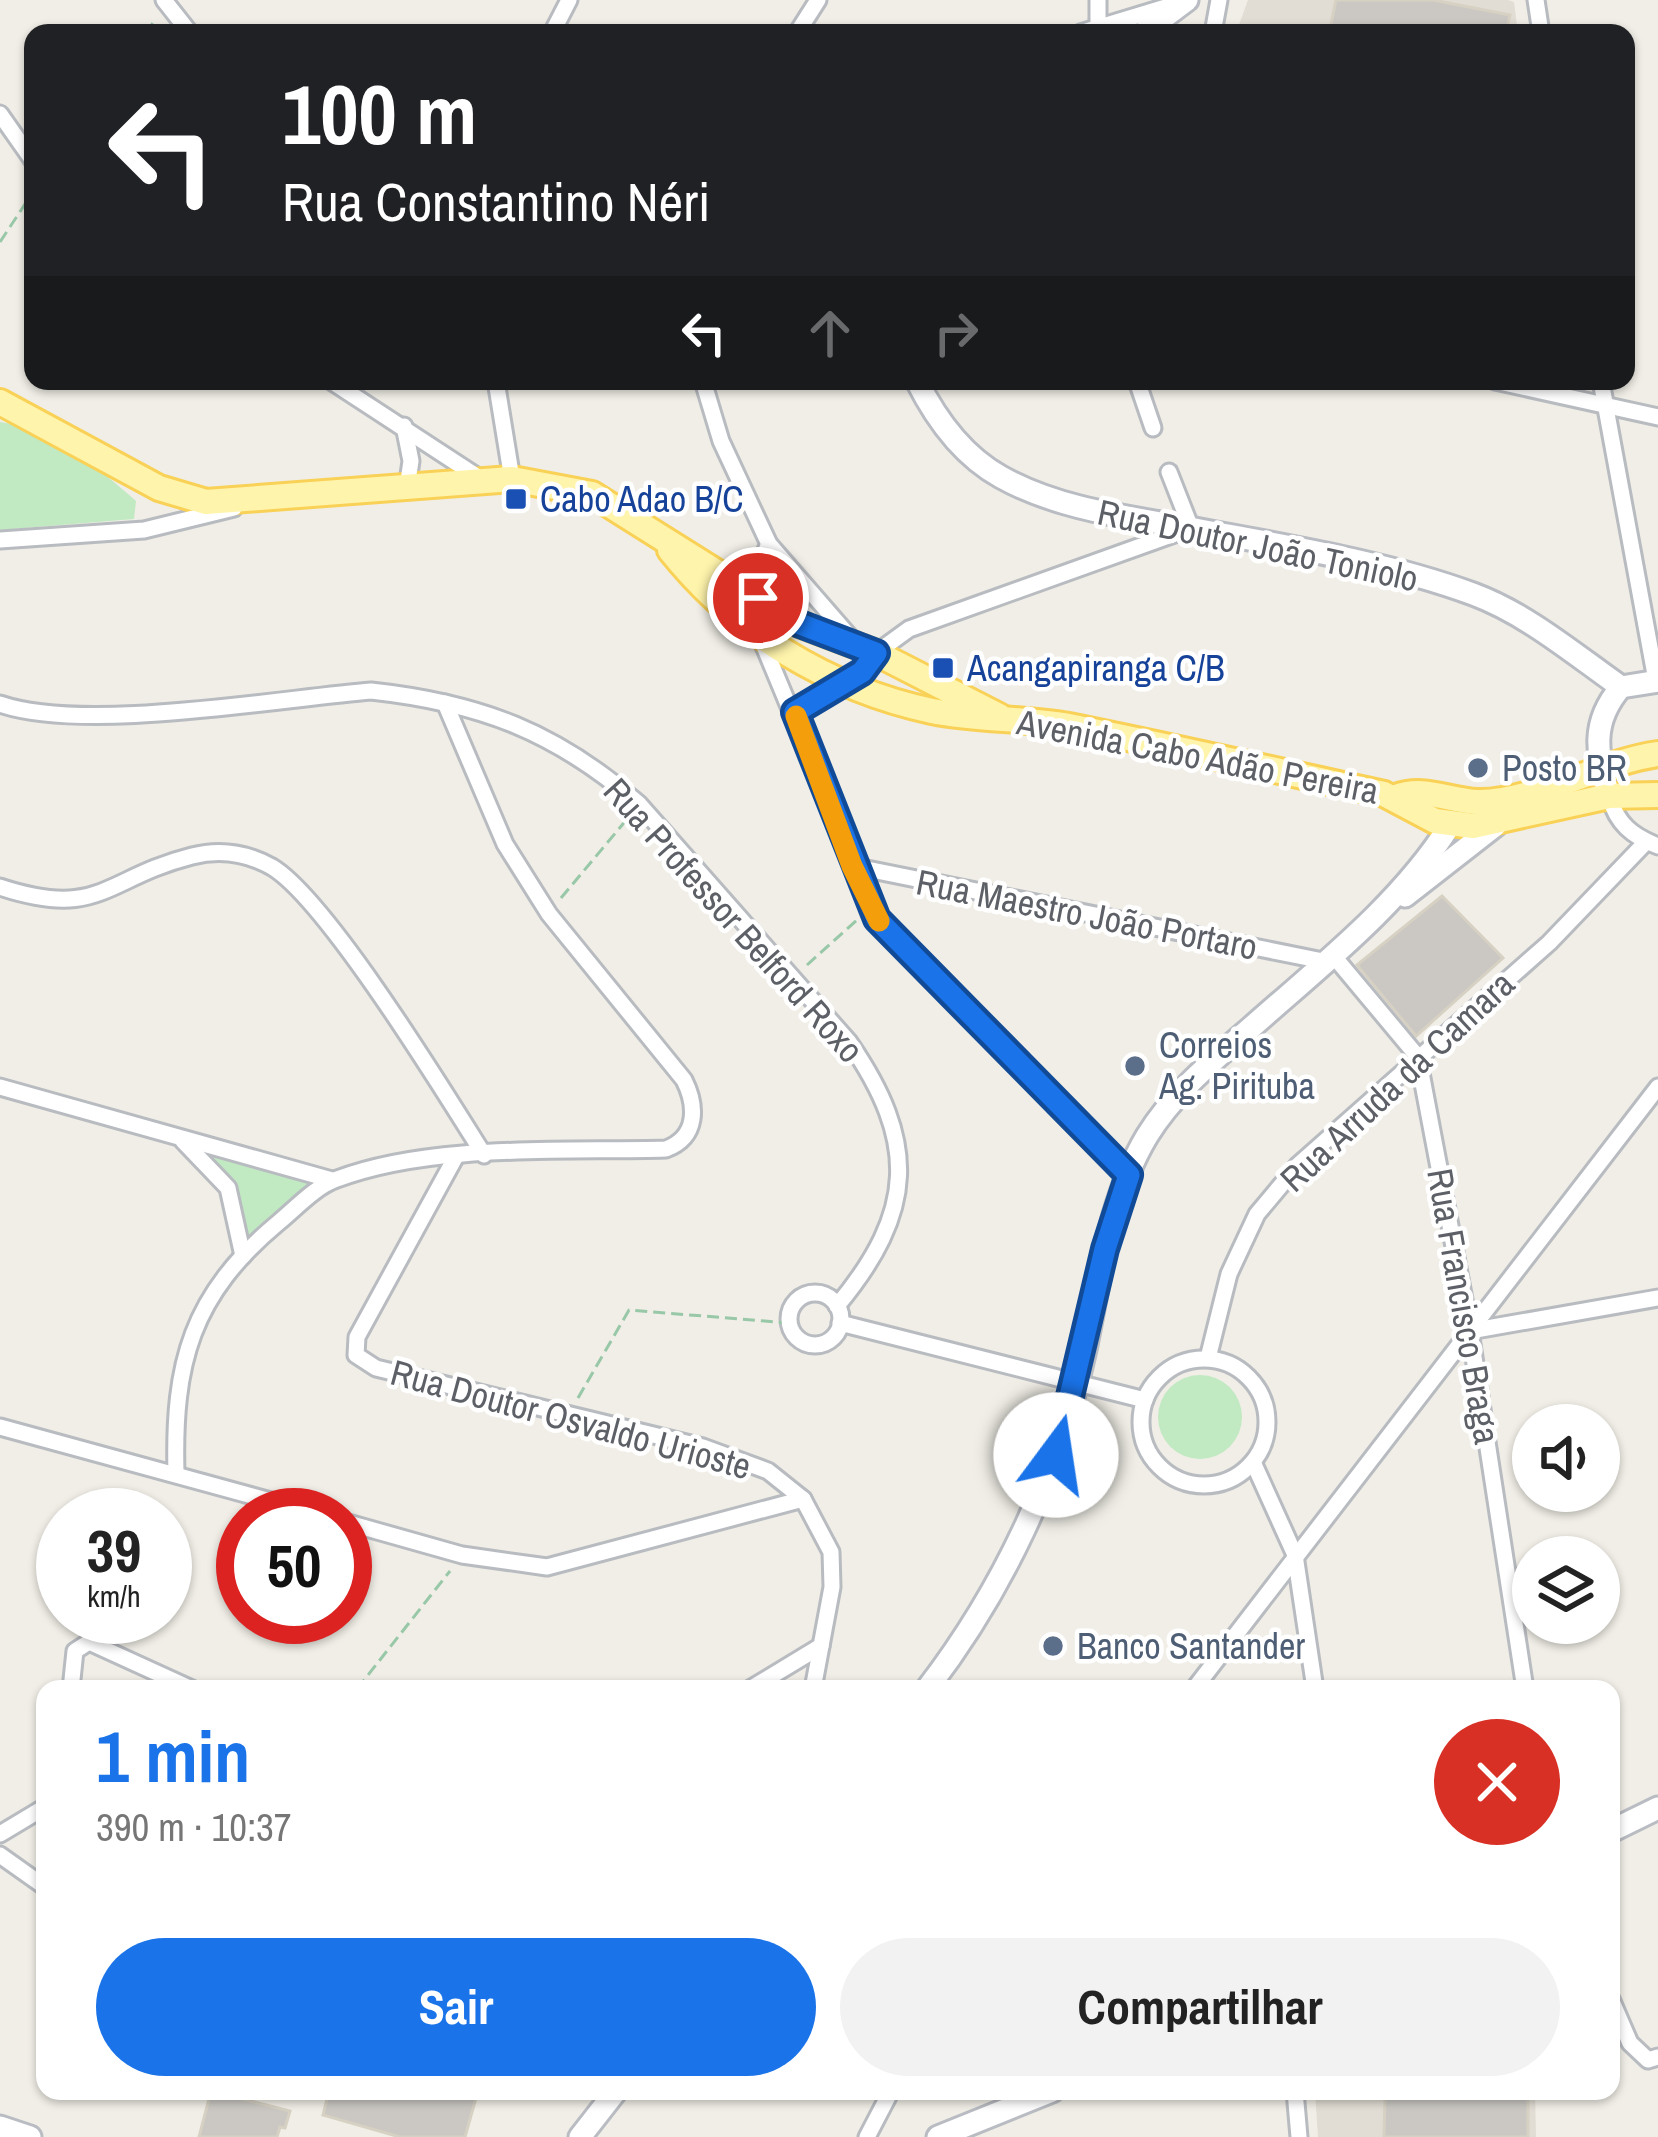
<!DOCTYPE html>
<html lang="pt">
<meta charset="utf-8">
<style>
:root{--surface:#fff;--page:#f2f2f2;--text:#222;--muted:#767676;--accent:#1a73e8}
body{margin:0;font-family:"Archivo Narrow",sans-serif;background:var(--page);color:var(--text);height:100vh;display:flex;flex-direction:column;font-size:45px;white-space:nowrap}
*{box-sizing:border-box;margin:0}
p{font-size:39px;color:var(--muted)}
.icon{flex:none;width:66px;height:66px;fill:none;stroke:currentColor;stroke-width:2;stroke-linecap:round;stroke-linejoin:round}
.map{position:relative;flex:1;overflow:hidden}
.panel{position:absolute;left:36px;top:1680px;width:1584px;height:420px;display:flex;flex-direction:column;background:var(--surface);border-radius:24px;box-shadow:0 3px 9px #0004}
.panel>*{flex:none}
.hud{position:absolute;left:24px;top:24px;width:1611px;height:366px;border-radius:24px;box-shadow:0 3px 9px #0004;background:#202124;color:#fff;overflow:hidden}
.fabs{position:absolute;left:1512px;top:1404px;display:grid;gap:24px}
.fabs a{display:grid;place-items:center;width:108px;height:108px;border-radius:50%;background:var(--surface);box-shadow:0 3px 9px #0004;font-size:60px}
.speed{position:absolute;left:36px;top:1488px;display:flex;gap:24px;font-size:60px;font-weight:700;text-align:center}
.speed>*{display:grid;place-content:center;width:156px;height:156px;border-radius:50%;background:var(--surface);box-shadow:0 3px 9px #0004;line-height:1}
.speed small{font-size:30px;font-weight:400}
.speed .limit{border:18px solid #d22;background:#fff;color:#111}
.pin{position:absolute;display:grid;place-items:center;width:102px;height:102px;color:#fff;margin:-51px;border:6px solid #fff;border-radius:50%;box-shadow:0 3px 12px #0007}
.me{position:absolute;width:132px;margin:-66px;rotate:14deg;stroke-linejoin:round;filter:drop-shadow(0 0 9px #0008)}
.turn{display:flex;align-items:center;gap:42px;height:252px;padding:0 60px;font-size:54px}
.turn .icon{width:156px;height:156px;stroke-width:2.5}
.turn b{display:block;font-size:84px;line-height:102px}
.lanes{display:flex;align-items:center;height:114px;padding:0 60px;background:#0003;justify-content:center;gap:60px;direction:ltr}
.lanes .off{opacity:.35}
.round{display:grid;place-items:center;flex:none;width:126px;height:126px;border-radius:63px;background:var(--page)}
.overview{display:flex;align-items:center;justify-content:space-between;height:204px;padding:0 60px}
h1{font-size:72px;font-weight:700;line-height:90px;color:var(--accent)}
.cta{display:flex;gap:24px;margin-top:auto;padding:24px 60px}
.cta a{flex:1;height:138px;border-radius:72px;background:var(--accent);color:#fff;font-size:48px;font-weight:700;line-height:138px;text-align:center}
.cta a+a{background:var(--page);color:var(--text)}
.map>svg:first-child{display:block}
.education{fill:#e1ddd4}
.green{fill:#c1e9c2}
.building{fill:#cbc8c3;stroke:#d6d1c3;stroke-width:3}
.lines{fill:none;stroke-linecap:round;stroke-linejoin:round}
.street-casing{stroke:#b8bbc0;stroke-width:21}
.secondary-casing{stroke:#b9bcc2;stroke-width:27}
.primary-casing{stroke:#f9d156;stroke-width:30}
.path{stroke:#98c8a8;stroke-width:3;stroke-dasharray:12 6;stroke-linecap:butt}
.street{stroke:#fff;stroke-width:15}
.secondary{stroke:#fff;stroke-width:21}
.primary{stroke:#fff4ac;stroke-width:24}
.route-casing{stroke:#114b97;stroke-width:30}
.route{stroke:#1a73e8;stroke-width:21}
.slow{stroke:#f59e0b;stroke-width:21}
.transit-dot{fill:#1a4fb4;stroke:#fff;stroke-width:4.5}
.service-dot{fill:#5c6f8a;stroke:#fff;stroke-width:4.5}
.labels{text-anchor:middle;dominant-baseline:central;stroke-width:9;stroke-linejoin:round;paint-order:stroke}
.transit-label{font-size:36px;fill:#164399;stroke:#fff;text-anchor:start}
.street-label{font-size:36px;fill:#5d6167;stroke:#fff}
.service-label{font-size:36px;fill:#4e5e75;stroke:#fff;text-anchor:start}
</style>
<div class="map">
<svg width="1658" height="2137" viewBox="0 0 1658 2137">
<rect width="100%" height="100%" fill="#f0eee6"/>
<g class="education">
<path d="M1248 0H1508L1514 2 1518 33H1236Z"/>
<path d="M1315 2091H1535L1536 2137H1318Z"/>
</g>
<g class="green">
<path d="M0 422C53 430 97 467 136 501L134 519 0 530Z"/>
<path d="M204 1153 314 1184 248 1236 234 1185Z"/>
<circle cx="1200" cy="1417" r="42"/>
</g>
<g class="building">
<path d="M1336 0H1433L1510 15 1506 33H1329Z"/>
<path d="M1442 896 1503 958 1416 1036 1357 965Z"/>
<path d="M211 2091 290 2111 285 2128 280 2127 277 2137H199Z"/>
<path d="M329 2091H478L465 2137H400L323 2115Z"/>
<path d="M1385 2098H1528V2137H1384Z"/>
</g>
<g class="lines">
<g class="street-casing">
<g id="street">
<path d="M164 0 190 33"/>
<path d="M1098 0V33"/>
<path d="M1536 0 1541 33"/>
<path d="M552 33 569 0"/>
<path d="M797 33 818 0"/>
<path d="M1080 33 1169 6"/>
<path d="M1213 33 1219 0"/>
<path d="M0 114 33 161"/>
<path d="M331 381 484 481"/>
<path d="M496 381 512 479"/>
<path d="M703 381 721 441 769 544 856 644"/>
<path d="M1137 381 1153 428"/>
<path d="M1495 381 1658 417"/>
<path d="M1601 381 1656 680"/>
<path d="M404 426 411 461 407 488"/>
<path d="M0 540 144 530 234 508"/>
<path d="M757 597 755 573 769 544"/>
<path d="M761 639 877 919 1129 1175"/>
<path d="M876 653 909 629 1191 528 1169 472"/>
<path d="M0 704C85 733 276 699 371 691 481 703 556 732 639 804L849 1042C918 1142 916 1211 837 1306"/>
<path d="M795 712 840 682"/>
<path d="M1609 796C1617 824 1632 836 1658 846"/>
<path d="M852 866 1323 961"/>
<path d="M0 887C100 920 105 878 192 856 219 849 247 853 272 867 327 900 445 1093 484 1155"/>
<path d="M1332 954 1418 1057 1470 1331 1525 1689"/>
<path d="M0 1087 332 1180"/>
<path d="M183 1141 228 1188 243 1256"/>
<path d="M455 1158 357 1337 356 1355 376 1368 703 1447 768 1471 803 1499 831 1552 832 1587 813 1689"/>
<circle cx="815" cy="1319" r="26"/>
<path d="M840 1323 1145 1400"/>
<path d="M1470 1331 1658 1298"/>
<path d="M1208 1358 1229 1274 1257 1214 1298 1165 1549 943 1646 842"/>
<circle cx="1204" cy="1422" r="63"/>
<path d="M0 1427 322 1515"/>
<path d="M1253 1462 1295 1555 1315 1689"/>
<path d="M176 1473C173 1363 191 1295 279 1222 296 1208 316 1186 337 1179 432 1143 565 1152 666 1149 698 1137 697 1106 684 1080L549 914 505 844 445 703"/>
<path d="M345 1522 462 1555 547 1567 803 1499"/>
<path d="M71 1689 75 1651 89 1642 192 1689"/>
<path d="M750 1689 821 1646"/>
<path d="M1194 1689 1658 1087"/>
<path d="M0 1834 45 1807"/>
<path d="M0 1855 45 1887"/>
<path d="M1611 1999 1630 2043 1648 2060 1658 2057"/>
<path d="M1295 2091 1299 2137"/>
<path d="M867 2137 891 2091"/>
</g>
</g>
<g class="secondary-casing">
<g id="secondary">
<path d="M1143 33 1187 0"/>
<path d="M917 381C936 419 963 456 1001 477 1060 510 1130 517 1195 529 1286 546 1386 562 1473 594 1527 614 1574 654 1621 687"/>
<path d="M1609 796C1597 753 1590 723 1621 687L1658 681"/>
<path d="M1405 896 1496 825"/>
<path d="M927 1689C1003 1590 1057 1475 1084 1354 1100 1281 1108 1201 1147 1136 1174 1092 1215 1059 1254 1025 1323 964 1401 903 1450 825"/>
<path d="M1611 1831 1658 1808"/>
<path d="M0 2127 30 2137"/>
<path d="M580 2137 616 2091"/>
<path d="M938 2137 1052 2091"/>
</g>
</g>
<g class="primary-casing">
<g id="primary">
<path d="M0 402 159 488 206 502 512 479 592 494 799 624 876 653 999 716"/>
<path d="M670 550C735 632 829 689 932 711 976 720 1024 718 1069 726 1174 747 1279 771 1384 794L1435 821 1473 826 1609 796 1658 795"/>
<path d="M1396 797C1424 786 1449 801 1478 802 1533 803 1600 762 1658 754"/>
</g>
</g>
<g class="path">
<path d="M146 33 155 20"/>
<path d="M0 242 33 192"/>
<path d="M561 898 628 818"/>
<path d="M807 965 858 919"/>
<path d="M578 1398 629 1310 789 1323"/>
<path d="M357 1689 450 1571"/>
</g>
<use href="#street" class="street"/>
<use href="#secondary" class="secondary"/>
<use href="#primary" class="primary"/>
</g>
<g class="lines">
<g class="route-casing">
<path id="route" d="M758 598 800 624 876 653 862 672 795 712 877 919 1129 1175 1105 1249 1056 1455"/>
</g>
<use href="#route" class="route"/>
<path class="slow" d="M796 716 852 866 879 921"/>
</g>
<g class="transit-dot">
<rect x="504" y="487" width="24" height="24" rx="6"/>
<rect x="931" y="656" width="24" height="24" rx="6"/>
</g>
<g class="service-dot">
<circle cx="1478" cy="768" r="12"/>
<circle cx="1135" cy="1066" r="12"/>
<circle cx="1053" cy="1646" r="12"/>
</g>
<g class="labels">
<g class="transit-label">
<text x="540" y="499">Cabo Adao B/C</text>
<text x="967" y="668">Acangapiranga C/B</text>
</g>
<g class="street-label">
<text transform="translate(1258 545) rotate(12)">Rua Doutor João Toniolo</text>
<text transform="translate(1198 756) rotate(11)">Avenida Cabo Adão Pereira</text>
<text transform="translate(1087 914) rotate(11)">Rua Maestro João Portaro</text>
<text transform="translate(734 920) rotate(48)">Rua Professor Belford Roxo</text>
<text transform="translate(1397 1081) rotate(-43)">Rua Arruda da Camara</text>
<text transform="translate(1464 1306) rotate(80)">Rua Francisco Braga</text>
<text transform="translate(571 1419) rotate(15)">Rua Doutor Osvaldo Urioste</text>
</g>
<g class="service-label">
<text x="1502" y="768">Posto BR</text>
<text x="1159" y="1045">Correios<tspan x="1159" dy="41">Ag. Pirituba</tspan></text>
<text x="1077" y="1646">Banco Santander</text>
</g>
</g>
</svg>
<div class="fabs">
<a><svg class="icon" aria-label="sound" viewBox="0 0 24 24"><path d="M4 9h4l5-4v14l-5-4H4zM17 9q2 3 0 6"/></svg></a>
<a><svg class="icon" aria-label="layers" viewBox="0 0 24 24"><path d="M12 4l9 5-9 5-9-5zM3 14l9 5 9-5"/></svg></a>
</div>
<div class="speed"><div>39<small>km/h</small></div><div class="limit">50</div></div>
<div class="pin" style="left:758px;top:598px;background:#d93025"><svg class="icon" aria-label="arrive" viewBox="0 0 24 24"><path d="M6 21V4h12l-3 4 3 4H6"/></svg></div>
<svg class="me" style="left:1056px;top:1455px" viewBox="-20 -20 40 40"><circle r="19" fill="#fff"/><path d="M0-13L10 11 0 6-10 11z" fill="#1a73e8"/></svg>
<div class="hud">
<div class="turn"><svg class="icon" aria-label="left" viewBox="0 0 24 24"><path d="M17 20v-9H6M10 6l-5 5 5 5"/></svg><div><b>100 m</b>Rua Constantino Néri</div></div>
<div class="lanes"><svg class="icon" aria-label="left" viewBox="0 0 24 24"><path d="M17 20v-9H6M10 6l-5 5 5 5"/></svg><svg class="icon off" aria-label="ahead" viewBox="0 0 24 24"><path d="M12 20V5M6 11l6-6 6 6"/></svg><svg class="icon off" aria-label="right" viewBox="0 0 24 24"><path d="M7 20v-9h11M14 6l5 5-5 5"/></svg></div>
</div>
<section class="panel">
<div class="overview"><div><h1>1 min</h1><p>390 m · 10:37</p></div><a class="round" style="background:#d93025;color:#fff"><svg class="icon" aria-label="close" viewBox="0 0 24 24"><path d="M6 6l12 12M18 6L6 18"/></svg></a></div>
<div class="cta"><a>Sair</a><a>Compartilhar</a></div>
</section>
</div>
